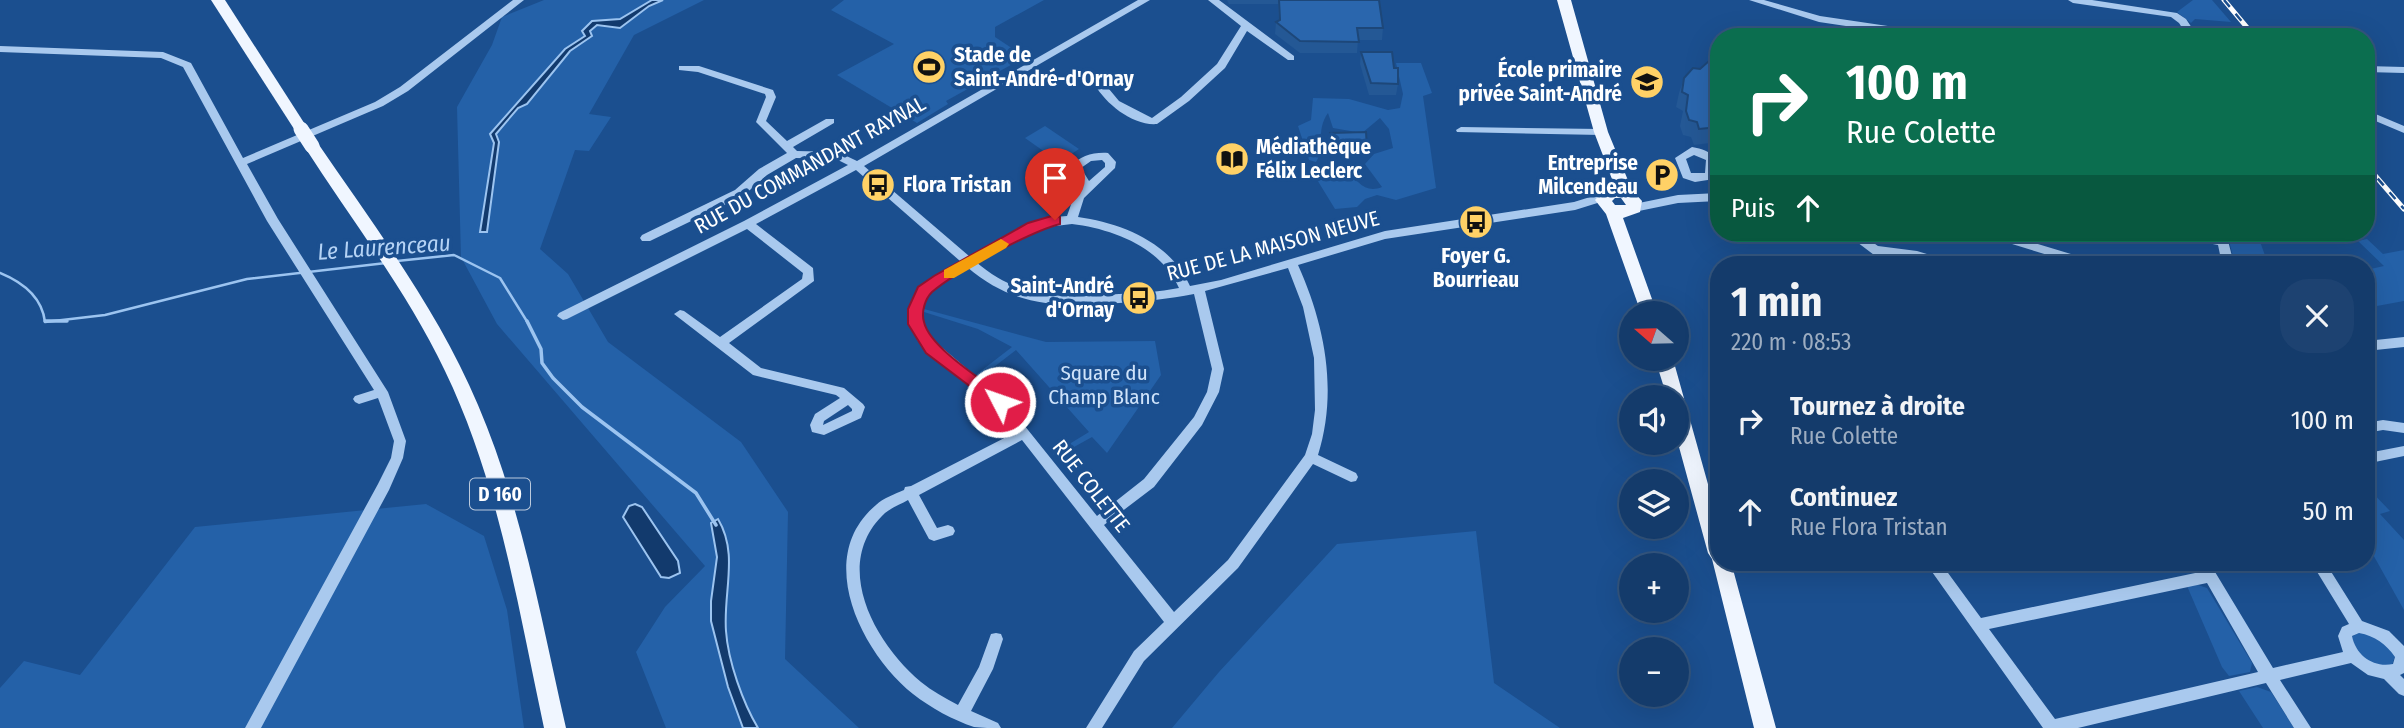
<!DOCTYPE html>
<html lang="fr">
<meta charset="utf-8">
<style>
:root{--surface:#143b6b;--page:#1d4271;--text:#f1f3f6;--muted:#9dadc1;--line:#33557e}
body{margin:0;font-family:"Fira Sans Condensed",sans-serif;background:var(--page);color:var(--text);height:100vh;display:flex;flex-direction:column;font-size:26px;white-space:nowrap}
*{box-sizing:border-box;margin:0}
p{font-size:23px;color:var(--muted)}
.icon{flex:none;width:38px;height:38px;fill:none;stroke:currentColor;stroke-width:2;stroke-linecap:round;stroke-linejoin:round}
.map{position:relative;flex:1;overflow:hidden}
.side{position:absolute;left:1710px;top:256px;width:665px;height:315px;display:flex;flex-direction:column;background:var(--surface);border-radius:28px;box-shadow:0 7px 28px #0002,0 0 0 2px var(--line)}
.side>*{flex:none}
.banner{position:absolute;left:1710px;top:28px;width:665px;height:214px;border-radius:28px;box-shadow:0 7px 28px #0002,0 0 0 2px var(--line);background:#0b6e4f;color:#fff;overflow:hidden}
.needle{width:46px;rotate:290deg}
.controls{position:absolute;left:1619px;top:301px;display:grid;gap:14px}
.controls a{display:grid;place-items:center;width:70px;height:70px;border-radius:50%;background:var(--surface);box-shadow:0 7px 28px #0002,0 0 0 2px var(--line);font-size:35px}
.pin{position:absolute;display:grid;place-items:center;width:60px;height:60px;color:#fff;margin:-72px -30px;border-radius:50% 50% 50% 0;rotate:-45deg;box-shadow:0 0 7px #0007}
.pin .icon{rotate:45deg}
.me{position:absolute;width:77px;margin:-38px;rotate:311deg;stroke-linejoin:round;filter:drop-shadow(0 0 5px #0008)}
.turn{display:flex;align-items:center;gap:24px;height:147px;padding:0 21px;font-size:32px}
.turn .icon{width:91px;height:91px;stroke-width:2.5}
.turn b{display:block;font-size:49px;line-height:60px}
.then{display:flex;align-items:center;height:66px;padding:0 21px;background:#0003;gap:14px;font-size:26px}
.round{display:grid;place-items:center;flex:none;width:74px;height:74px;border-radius:28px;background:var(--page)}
.headline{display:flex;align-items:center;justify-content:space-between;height:119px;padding:0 21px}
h1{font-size:42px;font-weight:700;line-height:52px}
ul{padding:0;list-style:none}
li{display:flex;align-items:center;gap:21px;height:91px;padding:0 21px}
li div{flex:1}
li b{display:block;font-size:26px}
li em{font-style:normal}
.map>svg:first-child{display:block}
.green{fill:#2461a8}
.water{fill:#123a6d;stroke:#9cc4f0;stroke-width:2}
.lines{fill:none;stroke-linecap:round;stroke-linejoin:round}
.stream-far1{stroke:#9cc4f0;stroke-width:2.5}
.stream{stroke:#9cc4f0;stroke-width:3.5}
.minor{fill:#a9c9ee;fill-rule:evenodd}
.major{fill:#f0f6ff;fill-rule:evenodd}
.rail-casing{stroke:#fff;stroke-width:5}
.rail{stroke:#1b4f8f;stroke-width:2.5;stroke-dasharray:9;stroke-linecap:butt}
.major-bridge{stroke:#f0f6ff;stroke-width:15}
.wall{fill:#245895}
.building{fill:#2a66ad;stroke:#1d4779;stroke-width:2}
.route{fill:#e11d48;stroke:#92132f;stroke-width:2}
.slow{fill:#f59e0b}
.labels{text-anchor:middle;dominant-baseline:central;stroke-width:7;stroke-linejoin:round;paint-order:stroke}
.shield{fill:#1b4f8f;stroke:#bbcadd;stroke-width:2}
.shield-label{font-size:19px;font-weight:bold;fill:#fff}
.poi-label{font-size:21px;font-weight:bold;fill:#fff;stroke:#1b4f8f;text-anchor:start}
.street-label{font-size:21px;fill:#fff;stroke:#1b4f8f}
.park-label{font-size:21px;fill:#cfe3fa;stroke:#1b4f8f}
.water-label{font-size:23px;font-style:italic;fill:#b5d3f5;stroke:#1b4f8f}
</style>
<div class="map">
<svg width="2404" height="728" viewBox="0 0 2404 728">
<rect width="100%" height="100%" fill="#1b4f8f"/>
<g class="green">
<path d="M544 0H704L634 35 589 114 611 117 589 151 575 150 540 249 568 274 608 342 741 442 788 512 785 659 859 728H666L636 652 665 607 705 566 497 324 461 257 457 107 492 45 502 17Z"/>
<path d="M844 0H1044L995 27V37L1025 57 946 101 948 104 917 123 837 75 894 44 831 10Z"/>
<path d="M2193 0H2212L2231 22 2195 19 2191 23 2177 12Z"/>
<path d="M1396 63H1421L1432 93 1423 96 1436 188 1396 200 1377 195 1365 199 1357 207 1335 209 1316 178 1346 169C1357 181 1365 194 1382 187L1365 164 1374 154 1393 148 1389 129 1380 118 1362 133 1333 128 1328 113C1315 131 1326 147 1316 162L1309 160 1298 126 1311 120 1313 98 1349 99 1388 110 1400 108 1403 94Z"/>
<path d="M1045 126 1079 149 1059 162 1025 138Z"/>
<path d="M2227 233H2257L2268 264H2235Z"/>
<path d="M2367 239 2383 254 2404 250V301L2366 308V270L2384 266 2358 241Z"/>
<path d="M924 309 1046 342 1155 341 1161 375 1107 453 1092 437 1056 457 1053 454 1089 432 1016 350 981 377 977 374 1012 347 978 329 924 312Z"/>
<path d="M2366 486 2390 511 2380 514 2404 540V610L2366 542Z"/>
<path d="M426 504 484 536 507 610 524 728H0V688L24 661 80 675 195 527Z"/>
<path d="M1476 531 1494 683 1560 728H1172L1219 672 1337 544Z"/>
<path d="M2195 584 2207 588 2252 663 2250 672 2229 676 2222 667 2187 586Z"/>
<path d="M2360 632 2382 639 2395 656 2392 665 2382 667 2361 658 2351 637Z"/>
<path d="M2257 687 2271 692 2294 728H2263L2239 691Z"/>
</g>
<g class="water">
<path d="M652 0H663L649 6 620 28 597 25 590 31 592 36 570 51 527 104 518 108 496 134 499 142 487 232H480L494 143 490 134 565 49 585 36 582 31 592 21 620 19Z"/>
<path d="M635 504 642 507 678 561 680 573 669 578 661 577 623 517 629 506Z"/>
<path d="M718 519C739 554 723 592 726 631 728 661 743 703 758 728H743L728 687 711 621V601L717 557 711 523Z"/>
</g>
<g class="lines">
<g class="stream-far1">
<path d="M397 261 454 255 500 278 528 323"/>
<path d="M0 273C22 282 42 297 45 322L105 315 247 279 386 263"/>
</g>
<g class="stream">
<path d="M45 321H67"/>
<path d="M527 321 541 349 542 363 553 378 582 407 696 493 716 525"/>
</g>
<g class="minor">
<path d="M513 0H524L408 91 383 106 247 164 278 219 388 392 406 441 403 458 389 490 261 728H245L378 484 391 458 394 441 378 398 359 404 355 402 353 399 355 396 374 390 267 221 183 67 161 58 0 52V46L163 52 191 63 243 158 375 102 400 87Z"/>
<path d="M1138 0H1150L864 166 969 256C999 239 1032 218 1067 216L1074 196 1082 187 1070 167C1080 156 1093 152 1108 153L1116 162 1115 168 1084 198 1078 217C1122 223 1171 243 1190 286L1221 280 1385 231 1574 202 1603 193 1608 197 1607 200 1575 210 1385 239 1298 265C1325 325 1338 391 1318 455L1356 473 1358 477 1356 481 1351 482 1313 464 1238 568 1144 661 1102 728H1086L1134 651 1164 622 1022 440 919 495 937 528 948 525 953 527 955 531 953 535 934 541 929 539 908 500C901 504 891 508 885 513 830 564 875 644 921 682 932 691 945 698 958 705L979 667 991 634 996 633 1001 634 1003 639 993 669 971 711 998 723 1001 728C992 728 982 728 974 727 953 720 931 708 913 694 862 653 813 558 876 505 883 498 895 494 904 490L905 487 911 486 1016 432 996 406 918 341C896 297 926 281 960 261L856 170 756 224 813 268 814 281 729 343 761 368 844 388 863 404 865 407 861 418 824 435 812 432 810 425 815 414 840 398 836 395 753 375 674 314 680 310 684 311 720 337 802 279 803 273 747 229 567 319 563 320 557 316 559 313 744 221 848 165 836 159 796 158 767 175 743 196 650 241H642L640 238 642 235 735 190 759 169 787 153 756 122 766 97 765 94 698 72 679 70V66H699L773 90 776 97 766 121 787 141 826 119H834V123L793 147 797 151 838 152 857 161ZM1102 160 1105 163V167L1089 181 1081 168 1091 161ZM1072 224C1113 229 1161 247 1179 288 1159 292 1139 293 1119 294 1064 298 1022 301 976 262L1047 227ZM967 267C1015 308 1060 307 1119 303 1145 301 1169 299 1194 294L1212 369 1207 392 1194 417 1144 479 1097 516 1004 400 927 335 922 315 923 304 927 295ZM1288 268 1303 307 1314 358 1315 410 1312 434 1305 455 1228 560 1174 612 1104 525 1154 487 1202 425 1219 392 1224 369 1205 291ZM848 405 852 409V411L823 425 824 421Z"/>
<path d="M1208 0H1219L1294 56V60H1288L1247 31 1225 68 1189 101 1157 124C1133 126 1106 104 1095 85L1096 83H1104L1119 101 1152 118 1181 97 1217 64 1241 26Z"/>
<path d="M1749 0H1764L1820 16 1942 34 1947 37H1920L1819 22Z"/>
<path d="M2068 0H2092L2177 13 2186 19 2198 37H2188L2179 23 2171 17 2073 3Z"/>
<path d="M2366 66 2404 67V73L2366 72Z"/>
<path d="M2366 110 2404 126V133L2366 117Z"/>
<path d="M1461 127 1601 129 1606 132 1601 135 1457 132 1456 130Z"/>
<path d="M1692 147C1702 149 1710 151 1716 159L1714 179 1695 182 1683 178 1675 158ZM1694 155 1706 160 1705 173H1691L1686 159Z"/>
<path d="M1718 193V201L1678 203 1634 212 1628 208 1634 204 1678 195Z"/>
<path d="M1845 233H1859L1878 246 1917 251 1950 261 1952 264C1931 265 1912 258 1891 256L1900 264H1886Z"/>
<path d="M1984 233H2002L2094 261 2096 264H2077L1986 236Z"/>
<path d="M2171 233H2195L2216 237V233H2226L2234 264H2222L2218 245 2176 237Z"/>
<path d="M2309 233H2363L2357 237 2320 242 2316 241Z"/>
<path d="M2404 337V347L2366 351V341Z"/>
<path d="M2383 420 2404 423V433L2383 430 2366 433V423Z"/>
<path d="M2404 446V456L2370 463 2366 462V449L2373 452Z"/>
<path d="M1925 562H1940L1981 618 2200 572 2195 562H2209L2273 668 2343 652 2338 636 2342 627 2349 624 2311 562H2325L2362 621 2389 631 2404 646V673L2400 675 2404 679V696L2399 694 2384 679 2368 675 2351 663 2280 680 2311 728H2294L2266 683 2078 728H2043ZM2207 583 2258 672 2055 719 1989 629ZM2359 633C2375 636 2386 644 2395 657L2393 664C2374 668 2356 656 2352 636Z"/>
</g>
<g class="major">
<path d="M211 0H225L308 129 306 132H296Z"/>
<path d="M1557 0H1571L1608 132 1632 190 1642 201 1640 212 1623 218 1657 313H1641L1606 214 1595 200 1606 188 1615 187 1594 132ZM1615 198H1621L1626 205H1615L1612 201Z"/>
<path d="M312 141 317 142C375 227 438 310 478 405 522 508 541 619 566 728H544C518 607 499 483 445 371 407 291 352 221 304 146Z"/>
<path d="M1655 359H1673L1718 520V562H1731L1776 728H1754L1712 559 1708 553 1676 436V397H1667Z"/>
</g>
<g class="rail-casing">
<g id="rail">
<path d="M2224 0 2255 37"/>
<path d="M2366 165 2404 209"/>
</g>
</g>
<use href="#rail" class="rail"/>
<path class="major-bridge" d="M301 129 312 146"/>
</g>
<g class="wall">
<path d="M1227 0H1379L1383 28 1382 40H1358L1357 53H1300L1275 34 1276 22 1279 21 1278 4H1229Z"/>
<path d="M1361 52 1394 68 1398 84 1396 95H1369L1360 64Z"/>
<path d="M1718 53V142L1694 145 1691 137 1683 135 1680 126 1683 111 1676 107 1679 93 1684 78 1700 69Z"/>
<path d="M1330 133 1367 148 1366 156 1331 154Z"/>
</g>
<g class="building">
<path d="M1279 0H1379L1383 28H1357L1359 42 1300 41 1276 22 1280 20Z"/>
<path d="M1361 52H1392L1394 68H1398V84L1371 83Z"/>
<path d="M1718 53V127L1699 129 1697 122 1689 120 1686 111 1688 95 1682 92 1684 78 1693 68 1700 69Z"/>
<path d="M1366 132 1367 148 1331 146 1330 133Z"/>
</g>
<path class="route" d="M1055 215 1060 217V224C1030 232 955 272 932 292 925 299 921 312 924 322 930 348 984 381 1006 398L1008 402 1000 409 926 353 908 324V309L918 287 934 276 1028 223Z"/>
<path class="slow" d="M1001 239 1009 244 1006 248 954 278H944V270Z"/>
<defs>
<g id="stadium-disc" transform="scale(1.75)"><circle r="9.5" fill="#ffd166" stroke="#1b4f8f"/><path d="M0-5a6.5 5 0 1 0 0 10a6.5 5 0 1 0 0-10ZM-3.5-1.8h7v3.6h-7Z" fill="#111"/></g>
<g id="school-disc" transform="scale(1.75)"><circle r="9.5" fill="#ffd166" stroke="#1b4f8f"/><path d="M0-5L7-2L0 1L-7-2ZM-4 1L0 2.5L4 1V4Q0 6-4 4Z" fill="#111"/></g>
<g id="library-disc" transform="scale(1.75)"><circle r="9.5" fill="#ffd166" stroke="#1b4f8f"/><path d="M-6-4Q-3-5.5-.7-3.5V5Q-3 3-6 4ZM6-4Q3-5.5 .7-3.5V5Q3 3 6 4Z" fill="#111"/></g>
<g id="parking-disc" transform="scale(1.75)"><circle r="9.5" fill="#ffd166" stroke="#1b4f8f"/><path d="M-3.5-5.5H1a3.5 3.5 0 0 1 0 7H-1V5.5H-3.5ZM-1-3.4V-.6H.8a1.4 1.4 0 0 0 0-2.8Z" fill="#111"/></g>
<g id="bus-disc" transform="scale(1.75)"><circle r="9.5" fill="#ffd166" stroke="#1b4f8f"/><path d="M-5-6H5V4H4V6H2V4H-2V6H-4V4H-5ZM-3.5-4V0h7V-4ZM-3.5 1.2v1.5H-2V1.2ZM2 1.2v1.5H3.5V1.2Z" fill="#111"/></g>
</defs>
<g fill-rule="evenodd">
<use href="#stadium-disc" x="929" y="67"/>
<use href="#school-disc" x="1647" y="82"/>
<use href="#library-disc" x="1232" y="159"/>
<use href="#parking-disc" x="1662" y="175"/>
<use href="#bus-disc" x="878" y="185"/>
<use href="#bus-disc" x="1476" y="222"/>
<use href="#bus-disc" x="1139" y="298"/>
</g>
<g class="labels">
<rect class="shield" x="470" y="478.5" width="60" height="31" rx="5"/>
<g class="shield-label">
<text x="500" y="494">D 160</text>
</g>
<g class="poi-label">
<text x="954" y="55">Stade de<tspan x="954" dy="24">Saint-André-d'Ornay</tspan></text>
<text x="1622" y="70" text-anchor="end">École primaire<tspan x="1622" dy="24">privée Saint-André</tspan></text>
<text x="1256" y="147">Médiathèque<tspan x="1256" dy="24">Félix Leclerc</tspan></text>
<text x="1638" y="163" text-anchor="end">Entreprise<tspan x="1638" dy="24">Milcendeau</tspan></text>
<text x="903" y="185">Flora Tristan</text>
<text x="1476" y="256" text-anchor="middle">Foyer G.<tspan x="1476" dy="24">Bourrieau</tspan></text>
<text x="1114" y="286" text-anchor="end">Saint-André<tspan x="1114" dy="24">d'Ornay</tspan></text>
</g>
<g class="street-label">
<text transform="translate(810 165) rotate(-29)">RUE DU COMMANDANT RAYNAL</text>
<text transform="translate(1273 246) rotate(-15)">RUE DE LA MAISON NEUVE</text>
<text transform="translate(1091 486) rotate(52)">RUE COLETTE</text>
</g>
<g class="park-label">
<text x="1104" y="373">Square du<tspan x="1104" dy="24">Champ Blanc</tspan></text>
</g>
<g class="water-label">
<text transform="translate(384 247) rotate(-4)">Le Laurenceau</text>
</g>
</g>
</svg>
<div class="controls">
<a><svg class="needle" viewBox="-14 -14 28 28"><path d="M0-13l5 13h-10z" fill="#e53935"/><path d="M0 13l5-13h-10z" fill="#9dadc1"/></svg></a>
<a><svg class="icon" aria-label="sound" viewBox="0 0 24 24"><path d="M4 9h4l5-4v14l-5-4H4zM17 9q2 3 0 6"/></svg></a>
<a><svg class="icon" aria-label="layers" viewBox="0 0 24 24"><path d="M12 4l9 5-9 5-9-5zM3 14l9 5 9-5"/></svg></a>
<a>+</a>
<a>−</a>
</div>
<div class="pin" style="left:1055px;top:220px;background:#d93025"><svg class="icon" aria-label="arrive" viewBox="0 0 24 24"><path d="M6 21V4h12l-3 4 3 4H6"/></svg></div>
<svg class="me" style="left:1000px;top:402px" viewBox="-20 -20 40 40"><circle r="17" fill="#e11d48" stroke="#fff" stroke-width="3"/><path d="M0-11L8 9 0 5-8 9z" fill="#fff"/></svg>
<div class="banner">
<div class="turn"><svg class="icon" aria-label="right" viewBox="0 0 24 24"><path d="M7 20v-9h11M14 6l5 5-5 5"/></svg><div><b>100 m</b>Rue Colette</div></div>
<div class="then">Puis<svg class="icon" aria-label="ahead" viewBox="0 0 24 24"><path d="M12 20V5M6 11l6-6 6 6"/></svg></div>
</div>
<section class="side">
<div class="headline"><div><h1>1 min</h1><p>220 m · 08:53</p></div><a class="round"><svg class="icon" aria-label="close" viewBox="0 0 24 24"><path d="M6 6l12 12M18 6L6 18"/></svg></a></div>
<ul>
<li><svg class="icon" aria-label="right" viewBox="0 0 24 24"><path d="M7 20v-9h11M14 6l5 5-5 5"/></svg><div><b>Tournez à droite</b><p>Rue Colette</p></div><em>100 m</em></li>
<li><svg class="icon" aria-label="ahead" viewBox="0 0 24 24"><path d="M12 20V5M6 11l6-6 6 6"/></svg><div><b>Continuez</b><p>Rue Flora Tristan</p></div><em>50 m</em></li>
</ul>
</section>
</div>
